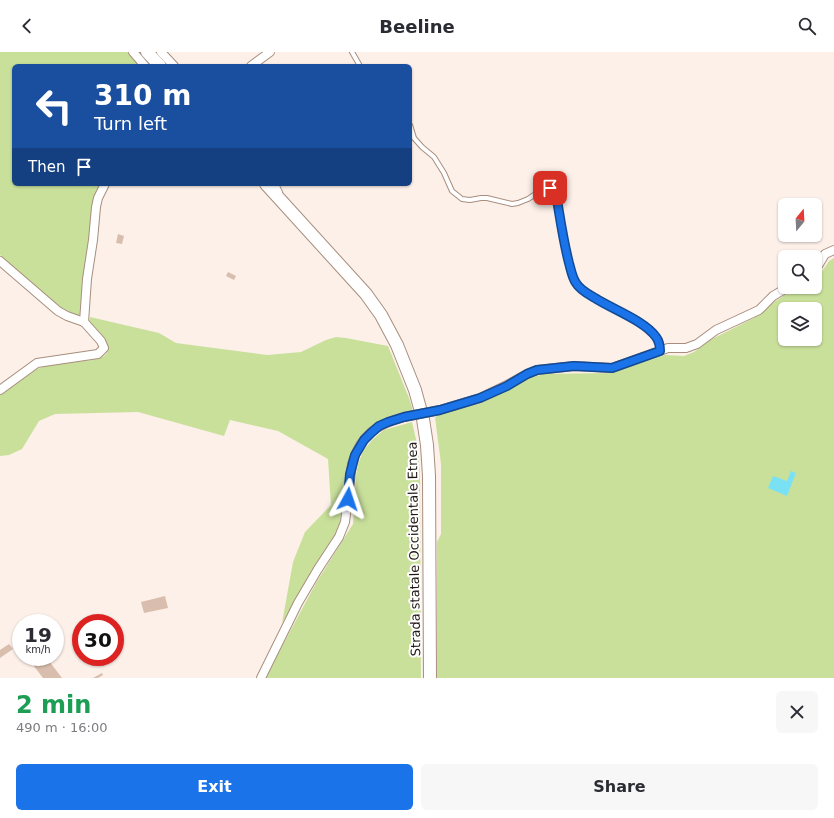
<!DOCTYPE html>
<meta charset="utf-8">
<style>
:root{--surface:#fff;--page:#f7f7f7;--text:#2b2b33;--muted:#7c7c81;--accent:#1a73e8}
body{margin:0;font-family:"DejaVu Sans",sans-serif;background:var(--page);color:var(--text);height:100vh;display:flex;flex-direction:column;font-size:15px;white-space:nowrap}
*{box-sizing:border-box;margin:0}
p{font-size:13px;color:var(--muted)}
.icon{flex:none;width:22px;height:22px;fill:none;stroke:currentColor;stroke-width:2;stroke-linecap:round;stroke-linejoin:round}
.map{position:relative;height:626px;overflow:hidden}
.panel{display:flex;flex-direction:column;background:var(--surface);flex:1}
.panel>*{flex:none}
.top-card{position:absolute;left:12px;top:12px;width:400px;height:122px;border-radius:6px;box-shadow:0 1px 3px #0004;background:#1a4fa0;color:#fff;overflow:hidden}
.needle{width:26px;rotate:18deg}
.fabs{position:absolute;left:778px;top:146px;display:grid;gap:8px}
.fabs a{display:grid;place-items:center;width:44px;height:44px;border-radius:6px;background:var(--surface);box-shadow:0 1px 3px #0004;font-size:20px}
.speed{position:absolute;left:12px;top:562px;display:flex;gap:8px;font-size:20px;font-weight:700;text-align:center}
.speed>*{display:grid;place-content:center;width:52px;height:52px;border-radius:50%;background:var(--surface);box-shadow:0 1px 3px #0004;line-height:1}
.speed small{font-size:10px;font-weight:400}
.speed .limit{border:6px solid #d22;background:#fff;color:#111}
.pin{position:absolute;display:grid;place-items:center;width:34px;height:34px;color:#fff;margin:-17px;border-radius:8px;box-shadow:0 2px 6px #0006}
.me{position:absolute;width:44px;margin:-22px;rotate:5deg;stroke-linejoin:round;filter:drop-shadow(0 0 3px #0008)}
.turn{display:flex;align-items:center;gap:14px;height:84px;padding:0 16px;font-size:18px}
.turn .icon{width:52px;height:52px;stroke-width:2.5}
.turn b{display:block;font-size:28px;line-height:34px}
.then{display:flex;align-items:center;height:38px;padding:0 16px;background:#0003;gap:8px;font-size:15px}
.round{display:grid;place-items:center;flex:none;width:42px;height:42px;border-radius:6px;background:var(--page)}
.head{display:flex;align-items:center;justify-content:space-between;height:68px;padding:0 16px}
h1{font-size:24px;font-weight:800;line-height:30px;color:#1e9e55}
.button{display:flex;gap:8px;margin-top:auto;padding:8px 16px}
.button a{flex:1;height:46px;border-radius:6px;background:var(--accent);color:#fff;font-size:16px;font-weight:800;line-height:46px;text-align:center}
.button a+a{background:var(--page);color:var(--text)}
header{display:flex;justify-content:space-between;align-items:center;height:52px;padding:0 16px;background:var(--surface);font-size:18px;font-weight:800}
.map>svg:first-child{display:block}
.green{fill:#c9e09b;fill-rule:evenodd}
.water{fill:#7ae1f4}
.building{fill:#d9bead}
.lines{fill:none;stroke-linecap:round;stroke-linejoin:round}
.lane-casing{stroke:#a88e7e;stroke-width:6}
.street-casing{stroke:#a88e7e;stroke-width:10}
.primary-casing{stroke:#a88e7e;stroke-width:14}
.lane{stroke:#fff;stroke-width:4}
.street{stroke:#fff;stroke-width:8}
.primary{stroke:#fff;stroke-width:12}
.street-bridge-casing{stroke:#a88e7e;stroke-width:10;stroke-linecap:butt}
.street-bridge{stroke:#fff;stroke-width:8}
.route-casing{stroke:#114b97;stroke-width:10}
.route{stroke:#1a73e8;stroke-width:7}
.labels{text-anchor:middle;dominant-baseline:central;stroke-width:4;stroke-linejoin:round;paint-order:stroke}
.street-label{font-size:13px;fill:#211812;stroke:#fff}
</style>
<header><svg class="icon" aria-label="back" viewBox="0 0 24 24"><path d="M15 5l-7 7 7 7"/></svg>Beeline<svg class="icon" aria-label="search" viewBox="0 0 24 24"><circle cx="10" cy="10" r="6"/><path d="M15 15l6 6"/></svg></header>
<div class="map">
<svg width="834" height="626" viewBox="0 0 834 626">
<rect width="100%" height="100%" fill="#fcf0e9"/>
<g class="green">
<path d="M0 0H129L142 14H14V132H102L82 263 79 265 62 258 0 203Z"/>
<path d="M834 206V626H437V490L441 482V412L435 365 446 360 479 352 530 326 544 322 611 321 665 303 684 304 694 300 710 288 754 266 777 248 797 235H815V225L823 218 829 209ZM785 257H815V287H785Z"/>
<path d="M90 265 159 281 176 291 267 303 301 300 326 288 336 285 346 286 388 294 409 346 413 359 385 366 370 375 361 385 352 399 347 414 340 471 337 480 282 571 293 510 305 480 331 453 328 407 278 379 230 368 224 384 138 360 55 362 39 369 22 397 9 403 0 404V343L34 318 52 312 93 308 101 302 103 305 107 301 106 289 89 272Z"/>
<path d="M412 370 418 396 420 425 421 626H265L316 531 353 472 356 424 358 412 363 399 373 387 384 378Z"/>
</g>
<path class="water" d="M791 419 796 421 787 444 768 436 773 424 787 429Z"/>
<g class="building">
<path d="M118 182 124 184 122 192 116 191Z"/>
<path d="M228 220 236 224 234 228 226 224Z"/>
<path d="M165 544 168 556 144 561 141 550Z"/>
<path d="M21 581V597L13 587Z"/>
<path d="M9 592 13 597 0 606V598Z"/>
<path d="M27 605H46L62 626H43Z"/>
<path d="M102 621 103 623 98 626H93Z"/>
</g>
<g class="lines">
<g class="lane-casing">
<g id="lane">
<path d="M352 0 360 14"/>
<path d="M410 73 414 86 422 95 434 105 444 121 452 139 462 147 470 148 481 146H487L512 152 518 151 528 147 543 137 549 136 554 138 556 142C560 166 563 189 569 212 571 219 573 227 577 232 588 248 622 260 639 271 646 275 654 280 658 287 659 291 660 295 660 299"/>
<path d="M276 132 280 140"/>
</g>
</g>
<g class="street-casing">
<g id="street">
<path d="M133 0 145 14"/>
<path d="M161 0 174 14"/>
<path d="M251 14 270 0"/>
<path d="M0 209 58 259 67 264 84 270 101 289 104 296 98 302 37 311 0 338"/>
<path d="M815 219 825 202 834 198"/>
<path d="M84 270 87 227 93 188 96 155 98 146 105 132"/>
<path d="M440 358 480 346 507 333 527 322 537 318 574 314 612 316 668 296H686L697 292 716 278 759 258 773 244 788 235"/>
<path d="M261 626 298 551 318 517 339 485 345 470 352 412C361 382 376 373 404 365"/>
</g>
</g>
<g class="primary-casing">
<g id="primary">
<path d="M147 0 160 14"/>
<path d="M266 132 366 242 381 263 397 293 415 338 423 367 427 393 429 424 430 626"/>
</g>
</g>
<use href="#lane" class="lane"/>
<use href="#street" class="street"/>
<use href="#primary" class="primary"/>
<g class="street-bridge-casing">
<path id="street-bridge" d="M404 365 440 358"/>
</g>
<use href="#street-bridge" class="street-bridge"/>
</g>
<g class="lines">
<g class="route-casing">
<path id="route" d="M348 447 350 422 355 403 364 388 371 381 379 374 388 370 404 365 440 358 480 346 507 334 527 322 537 318 574 314 612 316 660 299C660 294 659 289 656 285 645 269 612 257 595 246 588 242 580 238 576 231 572 225 571 218 569 211 563 188 560 165 556 142L554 138 550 136"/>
</g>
<use href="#route" class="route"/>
</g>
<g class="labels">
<g class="street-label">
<text transform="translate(414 497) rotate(-91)">Strada statale Occidentale Etnea</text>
</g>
</g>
</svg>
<div class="fabs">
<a><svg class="needle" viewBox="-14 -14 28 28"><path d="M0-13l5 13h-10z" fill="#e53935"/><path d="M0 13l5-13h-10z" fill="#7c7c81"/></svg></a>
<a><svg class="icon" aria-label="search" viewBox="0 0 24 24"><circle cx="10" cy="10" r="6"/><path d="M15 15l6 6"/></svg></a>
<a><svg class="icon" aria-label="layers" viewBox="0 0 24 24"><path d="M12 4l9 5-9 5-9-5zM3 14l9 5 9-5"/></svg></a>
</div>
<div class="speed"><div>19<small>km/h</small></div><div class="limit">30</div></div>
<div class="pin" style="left:550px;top:136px;background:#d93025"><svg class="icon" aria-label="arrive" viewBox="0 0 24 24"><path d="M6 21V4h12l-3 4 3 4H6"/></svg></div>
<svg class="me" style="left:348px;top:447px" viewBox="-20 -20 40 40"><path d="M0-17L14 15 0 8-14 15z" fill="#1a73e8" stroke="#fff" stroke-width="4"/></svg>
<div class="top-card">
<div class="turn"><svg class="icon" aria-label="left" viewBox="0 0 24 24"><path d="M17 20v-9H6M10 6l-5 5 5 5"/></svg><div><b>310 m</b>Turn left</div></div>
<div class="then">Then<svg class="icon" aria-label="arrive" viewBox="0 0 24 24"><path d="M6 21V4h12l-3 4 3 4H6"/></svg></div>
</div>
</div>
<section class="panel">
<div class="head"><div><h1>2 min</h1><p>490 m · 16:00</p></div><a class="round"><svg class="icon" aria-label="close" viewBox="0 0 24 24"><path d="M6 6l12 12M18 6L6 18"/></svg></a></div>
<div class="button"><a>Exit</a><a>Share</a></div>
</section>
